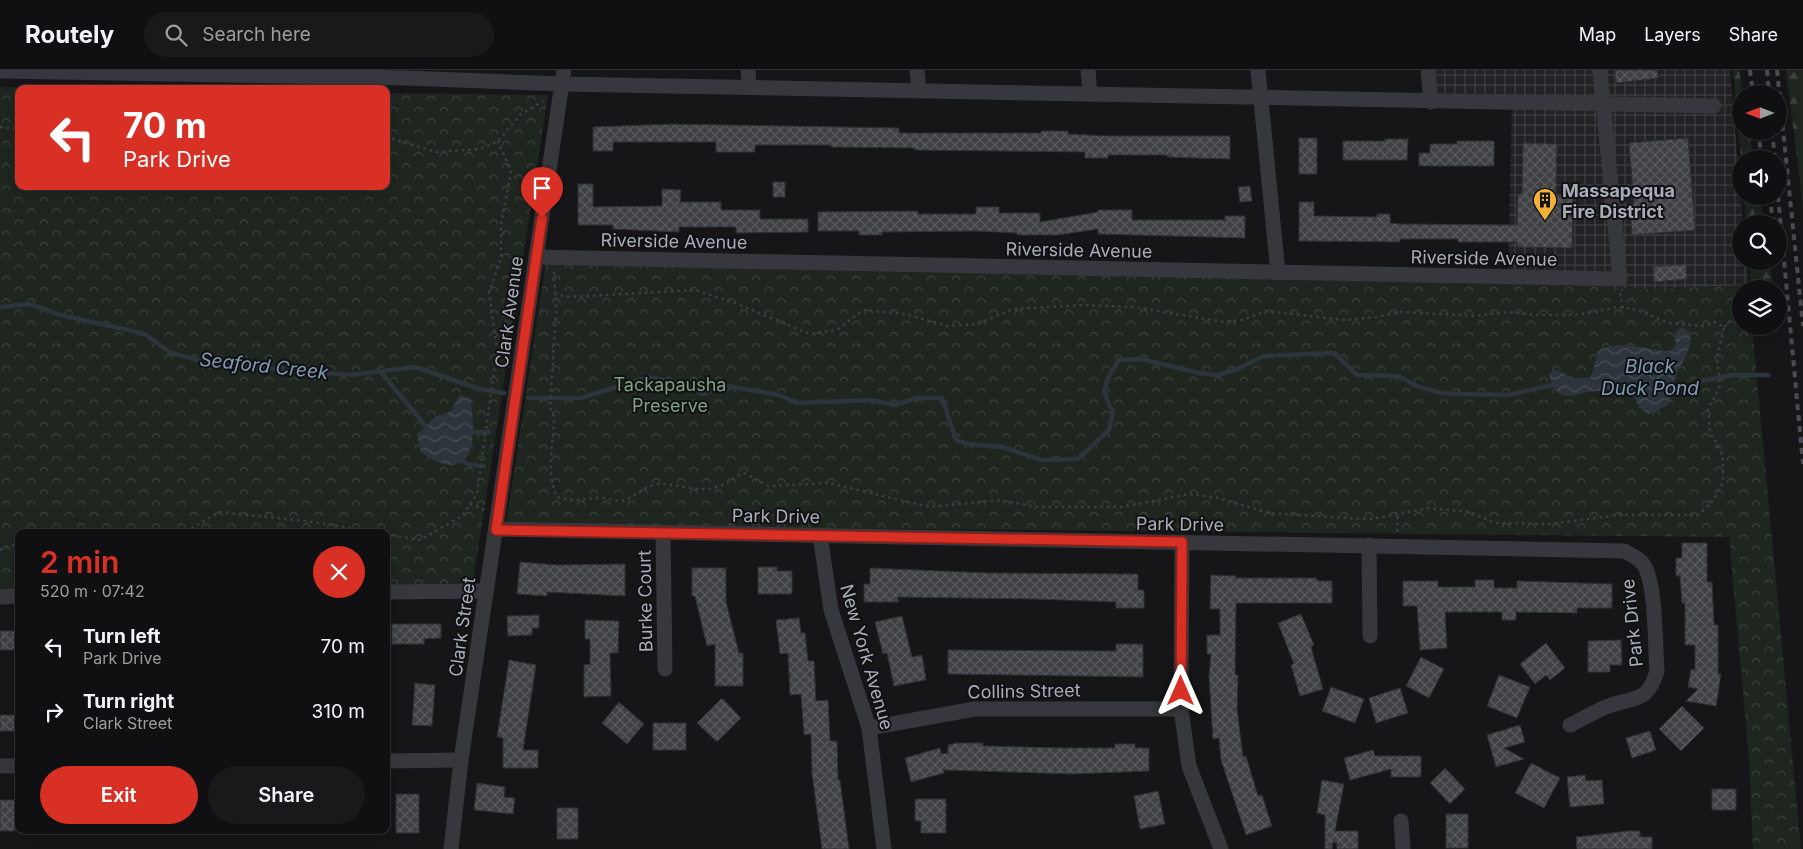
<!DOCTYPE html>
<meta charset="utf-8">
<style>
:root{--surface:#101012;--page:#19191b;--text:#f1f3f6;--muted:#9c9d9f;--line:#303032;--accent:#d93025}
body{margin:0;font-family:Inter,sans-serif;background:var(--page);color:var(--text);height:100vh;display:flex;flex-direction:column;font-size:19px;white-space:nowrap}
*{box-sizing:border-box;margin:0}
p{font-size:16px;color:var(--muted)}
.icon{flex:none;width:28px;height:28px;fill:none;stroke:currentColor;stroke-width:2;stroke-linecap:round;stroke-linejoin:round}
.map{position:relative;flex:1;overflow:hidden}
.sheet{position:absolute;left:15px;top:459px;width:375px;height:305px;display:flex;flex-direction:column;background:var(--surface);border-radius:10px;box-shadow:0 5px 20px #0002,0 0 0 1px var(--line)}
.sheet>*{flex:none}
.banner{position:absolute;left:15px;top:15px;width:375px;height:105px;border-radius:10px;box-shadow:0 5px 20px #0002,0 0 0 1px var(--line);background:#d93025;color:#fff;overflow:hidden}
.needle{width:32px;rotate:270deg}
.tools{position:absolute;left:1732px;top:15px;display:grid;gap:10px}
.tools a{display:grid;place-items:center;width:55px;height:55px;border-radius:50%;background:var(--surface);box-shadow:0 5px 20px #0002,0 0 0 1px var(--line);font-size:25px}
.pin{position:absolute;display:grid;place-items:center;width:42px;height:42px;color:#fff;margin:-51px -21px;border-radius:50% 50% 50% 0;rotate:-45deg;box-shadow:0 0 5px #0007}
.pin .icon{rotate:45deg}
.me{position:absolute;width:55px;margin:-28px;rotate:0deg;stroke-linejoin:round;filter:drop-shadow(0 0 4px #0008)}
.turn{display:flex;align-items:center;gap:18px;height:105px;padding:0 25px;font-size:22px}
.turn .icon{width:65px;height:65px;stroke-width:2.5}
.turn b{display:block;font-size:35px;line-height:42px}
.round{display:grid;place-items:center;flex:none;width:52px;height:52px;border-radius:26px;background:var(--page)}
.head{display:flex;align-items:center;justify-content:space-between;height:85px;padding:0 25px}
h1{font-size:30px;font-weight:600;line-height:38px;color:var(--accent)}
.primary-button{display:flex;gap:10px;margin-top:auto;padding:10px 25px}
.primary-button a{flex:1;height:58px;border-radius:30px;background:var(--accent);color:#fff;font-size:20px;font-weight:600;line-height:58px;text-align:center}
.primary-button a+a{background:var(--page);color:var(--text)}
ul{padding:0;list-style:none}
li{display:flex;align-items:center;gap:15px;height:65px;padding:0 25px}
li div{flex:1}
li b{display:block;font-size:19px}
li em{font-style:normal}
header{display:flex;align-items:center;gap:30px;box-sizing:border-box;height:70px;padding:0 25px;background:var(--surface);border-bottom:1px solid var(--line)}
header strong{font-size:24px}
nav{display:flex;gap:28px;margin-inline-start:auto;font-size:18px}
.search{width:350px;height:45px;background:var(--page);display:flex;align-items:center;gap:12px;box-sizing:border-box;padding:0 18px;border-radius:28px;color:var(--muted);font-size:19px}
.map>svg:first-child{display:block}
.industrial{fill:url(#industrial-grid)}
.forest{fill:url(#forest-firs)}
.park{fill:url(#park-crowns)}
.water{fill:url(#water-waves)}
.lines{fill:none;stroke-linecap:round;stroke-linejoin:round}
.stream{stroke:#2c353c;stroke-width:4.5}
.building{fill:url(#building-cross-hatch);stroke:#303034}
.path{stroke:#3d3f44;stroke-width:2.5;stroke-dasharray:2.5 4;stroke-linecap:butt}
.minor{stroke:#37383d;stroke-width:15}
.rail{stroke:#4a4c52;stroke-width:4;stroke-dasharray:6 5;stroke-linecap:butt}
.route-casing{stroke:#8d1f18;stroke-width:12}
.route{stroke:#d93025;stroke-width:9}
.labels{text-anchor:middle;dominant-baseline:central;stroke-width:4;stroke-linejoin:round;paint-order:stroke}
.poi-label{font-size:18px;font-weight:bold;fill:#a8adb8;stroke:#111113;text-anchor:start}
.street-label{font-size:18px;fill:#a8adb8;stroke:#111113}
.park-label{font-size:18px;fill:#7fa381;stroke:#111113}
.water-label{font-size:19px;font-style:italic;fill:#7f9bb3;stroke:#111113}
</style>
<header>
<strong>Routely</strong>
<div class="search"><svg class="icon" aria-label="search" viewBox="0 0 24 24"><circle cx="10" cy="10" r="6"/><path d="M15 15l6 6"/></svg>Search here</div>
<nav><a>Map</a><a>Layers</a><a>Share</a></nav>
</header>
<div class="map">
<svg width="1803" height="779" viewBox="0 0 1803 779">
<defs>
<pattern id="industrial-grid" width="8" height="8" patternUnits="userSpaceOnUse" patternTransform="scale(1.25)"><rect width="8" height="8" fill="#222225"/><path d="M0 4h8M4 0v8" fill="none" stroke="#3f3f43"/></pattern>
<pattern id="forest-firs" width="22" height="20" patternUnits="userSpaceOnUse" patternTransform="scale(1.25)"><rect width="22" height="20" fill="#1e261f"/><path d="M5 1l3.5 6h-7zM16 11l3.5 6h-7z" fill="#3c433d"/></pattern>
<pattern id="park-crowns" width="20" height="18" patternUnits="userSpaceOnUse" patternTransform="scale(1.25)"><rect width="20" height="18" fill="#1e261f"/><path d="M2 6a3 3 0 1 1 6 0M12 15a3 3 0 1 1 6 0" fill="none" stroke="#3c433d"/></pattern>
<pattern id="water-waves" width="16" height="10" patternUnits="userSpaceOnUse" patternTransform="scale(1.25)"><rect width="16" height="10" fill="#2c353c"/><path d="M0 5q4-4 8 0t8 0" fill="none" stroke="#485056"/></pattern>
<pattern id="building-cross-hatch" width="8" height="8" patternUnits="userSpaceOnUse" patternTransform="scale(1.25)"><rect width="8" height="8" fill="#404145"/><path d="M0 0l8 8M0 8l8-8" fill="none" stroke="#595a5e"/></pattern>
</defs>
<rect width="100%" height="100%" fill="#161618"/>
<path class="industrial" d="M1435 0H1730L1743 154H1741V191H1747L1749 215 1643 220 1508 210 1512 28 1437 31Z"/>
<g class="forest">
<path d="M1733 0H1739L1743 24 1741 61H1749L1754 89H1741V91Z"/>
<path d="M1786 0H1803V141C1799 94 1791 47 1786 0Z"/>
<path d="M1744 126H1760L1764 154H1746Z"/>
<path d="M1749 191H1770L1773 219H1751Z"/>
</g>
<g class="park">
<path d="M0 17 94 19H19V116H386V23L548 25 472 519H386V462H19V520H0Z"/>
<path d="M546 190 1508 210 1643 220 1749 215V219H1741V256H1752L1801 779H1753L1749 690 1729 467 506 455Z"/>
</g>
<g class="water">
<path d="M1681 257 1689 261C1695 277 1681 292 1676 307 1672 316 1672 326 1668 335L1648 344 1639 337 1634 327C1621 323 1609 319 1595 321 1572 323 1558 337 1549 305L1554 299 1575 309 1591 307 1598 281C1619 268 1648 281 1671 281L1676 274 1674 265Z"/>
<path d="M459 325 470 328C478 370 473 419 421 382L417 364 435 347 451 341Z"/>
</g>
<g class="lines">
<g class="stream">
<path d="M0 237 29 234 61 245 145 264 171 283 214 294 351 305 415 297 480 319 504 323"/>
<path d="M380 301 429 360"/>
<path d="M1668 317 1689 323 1701 311 1733 305H1768"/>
<path d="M528 328H581L649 307 687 315 702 324 727 316 779 325 797 333 870 330 895 335 917 328H942L956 370 967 374 1002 377 1042 390 1078 389 1109 360 1113 342C1099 318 1105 313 1119 290L1141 289 1199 303 1218 305 1237 299 1264 286 1334 283 1357 305 1398 306 1419 317 1442 323 1459 324 1508 325 1557 314"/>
<path d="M469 362H489"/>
<path d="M460 389 467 394 484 396"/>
</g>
</g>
<g class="building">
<path d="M1615 0H1657L1658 8 1616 13Z"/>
<path d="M671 54 899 58V63H1041V61H1068V64L1108 66H1230V89L1167 87V85H1108V88H1085V82L915 80V78L831 77V75H755V82H716V72H613V81H593V57Z"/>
<rect x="1299" y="68" width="18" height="36"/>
<path d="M1688 68 1695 160 1632 165 1630 134 1634 133 1629 73Z"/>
<path d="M1385 69H1408L1407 90H1343V71H1385Z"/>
<path d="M1457 71H1494V96H1419V83H1430V74H1457Z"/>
<path d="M1523 73 1557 74 1556 124H1573L1572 178 1517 177V172H1458V169H1400V172L1299 171V132H1314V146L1377 147V144H1390V153L1400 154 1517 155 1518 124H1522Z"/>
<rect x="773" y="112" width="12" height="15"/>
<path d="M578 114H593V137L662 136V119L681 120 680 132H721V140H760V149H808V162L736 163V157H679V162L613 159V155H578Z"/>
<path d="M1250 116 1252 131 1240 132 1238 117Z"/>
<path d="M976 137H999V143H1040V152L1098 142V140H1132V150H1225V146H1245V168L1098 164V159L1058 165H1017V163L976 161 882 162V165H859V161H818V142L918 141V144H976Z"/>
<path d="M1686 194 1687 209 1654 212 1653 197Z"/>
<path d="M1682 473H1707V512H1712L1714 555H1718V604H1721L1716 636 1686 631 1698 619 1688 617 1691 599 1695 600V575H1685V533H1682L1680 506H1676V488H1682Z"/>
<path d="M520 492 557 495 625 494V526L547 522V526L517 524Z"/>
<path d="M758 497H777V501H792V524H758Z"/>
<path d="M692 498H726V532L739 583H743V616H715V574L707 576 695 526H692Z"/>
<path d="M870 498 987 503 1138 504V520H1144V538H1116V532L1035 529 897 527 899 532H864V514H870Z"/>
<path d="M1211 505 1236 506V508H1317V511H1332V533H1236L1235 605H1238L1237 639 1243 687 1246 686 1258 726 1262 725 1272 756 1246 765 1221 690 1219 668 1213 669 1209 606 1211 584H1207V565H1220V539H1210Z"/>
<path d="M1475 510H1494V518H1517V511L1612 514V538H1577V543L1516 542V550H1502V542H1445L1447 578 1420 580 1417 536H1403V511H1438V517H1475Z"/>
<path d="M1301 544 1314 575 1311 577 1323 619 1300 626 1291 595 1294 594 1278 553Z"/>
<path d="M539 545V558H532V565L508 566 507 546Z"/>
<path d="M902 546 912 587 922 585 926 610 894 616 887 583 883 584 875 552Z"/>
<path d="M799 548 801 563H805L808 591H814L816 631 828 630 830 671H837L838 710H840L849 779H822L812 704 811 664 804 665 801 624 790 625 788 583 780 584 776 550Z"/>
<path d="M585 550 619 551 618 583H610L611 626 584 627V595L590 594V569H585Z"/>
<path d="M392 554H441V568L424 569V574H392Z"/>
<rect x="0" y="561" width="19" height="19"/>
<path d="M1621 570 1622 595H1610V602H1588V571Z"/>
<path d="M1546 573 1565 598 1550 610 1546 605 1535 614 1520 594Z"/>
<path d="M1116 574H1143V607L948 604V580L1116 581Z"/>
<path d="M1421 587 1444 599 1429 628 1406 616Z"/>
<path d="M509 590 536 595 523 680H538V698H503V668L497 667Z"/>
<path d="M1499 605 1530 617 1517 648 1487 636Z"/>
<path d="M415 613 435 615 432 656 412 655Z"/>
<path d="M1331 617 1364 629 1355 653 1322 641Z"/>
<path d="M1400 618 1408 643 1376 653 1369 628Z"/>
<path d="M722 628 741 648 717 672 697 653Z"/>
<path d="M619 632 644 654 627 674 602 653Z"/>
<path d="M1682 636 1704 658 1681 681 1659 659Z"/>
<rect x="0" y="645" width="19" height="16"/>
<rect x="653" y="653" width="33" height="27"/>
<path d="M1520 655 1525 672 1504 678 1524 689 1496 697 1487 665Z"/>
<path d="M1650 661 1656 680 1632 688 1626 668Z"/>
<path d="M956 673H983V676L1066 678H1115V674H1135V678H1149V701L1072 704 943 700 944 703 911 712 905 688 940 678 941 684 948 683V675Z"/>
<path d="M1373 680 1375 686H1421V707H1391V699L1350 710 1344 688Z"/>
<path d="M1531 693 1560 708 1544 738 1515 723Z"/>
<path d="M1445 698 1465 719 1450 734 1430 713Z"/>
<path d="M1585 705 1586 711 1602 710 1604 734 1570 737 1567 707Z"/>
<path d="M1322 710 1344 714 1335 761H1358V779H1337V773L1333 772 1332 779H1325V745L1317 743Z"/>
<path d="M477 713 505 717 504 727 515 728 513 744 474 740Z"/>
<rect x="1712" y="719" width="24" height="21"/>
<path d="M1158 721 1165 754 1140 759 1134 726Z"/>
<rect x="396" y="724" width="23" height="39"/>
<path d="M915 729H946V763H921V751H915Z"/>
<rect x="0" y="730" width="15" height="31"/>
<rect x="557" y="738" width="21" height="31"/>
<rect x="1446" y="744" width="22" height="34"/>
<path d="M1628 761H1640V767H1652V779H1577L1576 767Z"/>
</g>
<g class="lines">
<g class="path">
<path d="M0 57 19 59"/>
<path d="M386 67 436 82 480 79 498 71 521 44 543 31"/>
<path d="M554 202 556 242 550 337 554 346C554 371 545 404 557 427 576 433 585 428 603 428 609 428 616 432 621 431 635 428 646 414 660 414 678 414 698 423 717 417 728 414 734 407 744 403L768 416 828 413 929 437 1000 430 1036 437H1123L1189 424 1219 428 1269 443 1346 448 1372 449 1429 438 1470 442 1495 453 1551 454 1619 445H1699L1714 429 1723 412V386L1710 361 1708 339 1720 316 1717 288 1724 257 1715 252 1704 256 1668 253 1638 240 1618 237 1576 245H1533L1509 242 1475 246 1401 242 1377 247 1345 250 1267 241 1242 250 1224 252 1134 237 1084 235 1013 239 978 254 948 256 905 244 863 240 837 260 810 264 735 233 695 220 569 227 555 224"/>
<path d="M1620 223 1623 238"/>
<path d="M1724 257 1741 239"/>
<path d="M470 434 485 440"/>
<path d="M48 462H81"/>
<path d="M186 462 219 442 306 451 376 462"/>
<path d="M1397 462 1398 444"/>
<path d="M386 464 420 470 462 446 477 424 497 280 489 222 501 189V154L511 102 498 71"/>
<path d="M0 480 19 473"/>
</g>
<g class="minor">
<path d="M748 0 749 17"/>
<path d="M917 0 919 21"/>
<path d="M1088 0 1090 24"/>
<path d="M1258 0 1278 203"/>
<path d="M1428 0 1431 32"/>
<path d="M0 1 406 8 562 14 1714 36"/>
<path d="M536 187 1620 209 1600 0"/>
<path d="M496 459 1624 481C1632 485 1641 489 1645 497 1656 517 1655 576 1657 601 1647 635 1633 626 1606 637 1594 642 1582 649 1570 655"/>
<path d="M663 462 665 599"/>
<path d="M820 465 831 540 869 658 884 779"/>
<path d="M1182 472 1181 639 1189 696 1221 779"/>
<path d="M1369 475 1370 566"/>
<path d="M386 522 486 521"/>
<path d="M0 527 19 526"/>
<path d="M869 658 975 639H1181"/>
<path d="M386 691 461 690"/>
<path d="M0 696H19"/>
<path d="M1401 751 1403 779"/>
<path d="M451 779 461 690 564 0"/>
</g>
<g class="rail">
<path d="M1750 0 1753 24"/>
<path d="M1767 0 1769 24"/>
<path d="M1777 0 1803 256"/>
<path d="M1758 61 1762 89"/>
<path d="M1772 61 1775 89"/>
<path d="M1769 126 1774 154"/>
<path d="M1778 126 1803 394"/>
</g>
</g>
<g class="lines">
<g class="route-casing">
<path id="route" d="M542 148 496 460 1182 472 1181 621"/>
</g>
<use href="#route" class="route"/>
</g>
<defs>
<g id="building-pin" transform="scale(1.25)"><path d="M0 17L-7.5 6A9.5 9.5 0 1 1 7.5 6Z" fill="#f2b134" stroke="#111113"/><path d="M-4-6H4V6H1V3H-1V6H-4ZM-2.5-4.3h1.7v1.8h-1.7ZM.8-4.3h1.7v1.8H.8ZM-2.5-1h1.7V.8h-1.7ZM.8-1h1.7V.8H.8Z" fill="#111"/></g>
</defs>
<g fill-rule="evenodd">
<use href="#building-pin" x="1545" y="130"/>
</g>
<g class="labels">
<g class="poi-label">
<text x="1562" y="120">Massapequa<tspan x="1562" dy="21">Fire District</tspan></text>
</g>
<g class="street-label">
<text transform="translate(674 171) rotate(1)">Riverside Avenue</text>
<text transform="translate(1079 180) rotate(1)">Riverside Avenue</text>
<text transform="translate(1484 188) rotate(1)">Riverside Avenue</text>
<text transform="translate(509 242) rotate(-82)">Clark Avenue</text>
<text transform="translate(776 446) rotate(1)">Park Drive</text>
<text transform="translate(1180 454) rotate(1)">Park Drive</text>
<text transform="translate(645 531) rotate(-91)">Burke Court</text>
<text transform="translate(1632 553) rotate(-96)">Park Drive</text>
<text transform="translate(462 557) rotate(-82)">Clark Street</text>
<text transform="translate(867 587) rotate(74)">New York Avenue</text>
<text transform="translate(1024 621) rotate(-1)">Collins Street</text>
</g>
<g class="park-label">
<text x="670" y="314">Tackapausha<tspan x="670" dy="21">Preserve</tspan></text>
</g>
<g class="water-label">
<text transform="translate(264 296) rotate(6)">Seaford Creek</text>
<text x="1650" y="296">Black<tspan x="1650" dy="22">Duck Pond</tspan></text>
</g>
</g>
</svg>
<div class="tools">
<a><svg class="needle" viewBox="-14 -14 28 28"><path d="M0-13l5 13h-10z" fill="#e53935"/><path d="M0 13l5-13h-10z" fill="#9c9d9f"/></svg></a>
<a><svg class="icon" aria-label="sound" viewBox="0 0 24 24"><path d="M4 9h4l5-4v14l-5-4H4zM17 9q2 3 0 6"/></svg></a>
<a><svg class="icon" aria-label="search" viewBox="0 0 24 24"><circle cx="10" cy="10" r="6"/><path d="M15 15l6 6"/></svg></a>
<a><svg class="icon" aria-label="layers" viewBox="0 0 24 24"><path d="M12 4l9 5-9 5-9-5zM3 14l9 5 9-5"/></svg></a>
</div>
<div class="pin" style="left:542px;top:148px;background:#d93025"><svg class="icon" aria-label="arrive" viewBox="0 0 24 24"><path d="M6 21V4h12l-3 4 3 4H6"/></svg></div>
<svg class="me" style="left:1181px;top:621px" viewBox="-20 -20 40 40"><path d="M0-17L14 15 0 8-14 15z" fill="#d93025" stroke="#fff" stroke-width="4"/></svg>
<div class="banner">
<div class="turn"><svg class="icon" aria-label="left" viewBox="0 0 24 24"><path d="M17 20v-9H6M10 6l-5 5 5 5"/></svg><div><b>70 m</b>Park Drive</div></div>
</div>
<section class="sheet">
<div class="head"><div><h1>2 min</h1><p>520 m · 07:42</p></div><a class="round" style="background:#d93025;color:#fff"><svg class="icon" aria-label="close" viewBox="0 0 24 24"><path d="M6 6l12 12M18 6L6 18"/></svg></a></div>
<ul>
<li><svg class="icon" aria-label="left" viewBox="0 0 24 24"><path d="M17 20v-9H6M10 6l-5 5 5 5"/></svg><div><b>Turn left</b><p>Park Drive</p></div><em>70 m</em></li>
<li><svg class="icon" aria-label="right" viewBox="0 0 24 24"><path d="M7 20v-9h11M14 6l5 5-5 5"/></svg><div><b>Turn right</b><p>Clark Street</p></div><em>310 m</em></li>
</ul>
<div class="primary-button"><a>Exit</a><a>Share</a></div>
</section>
</div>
